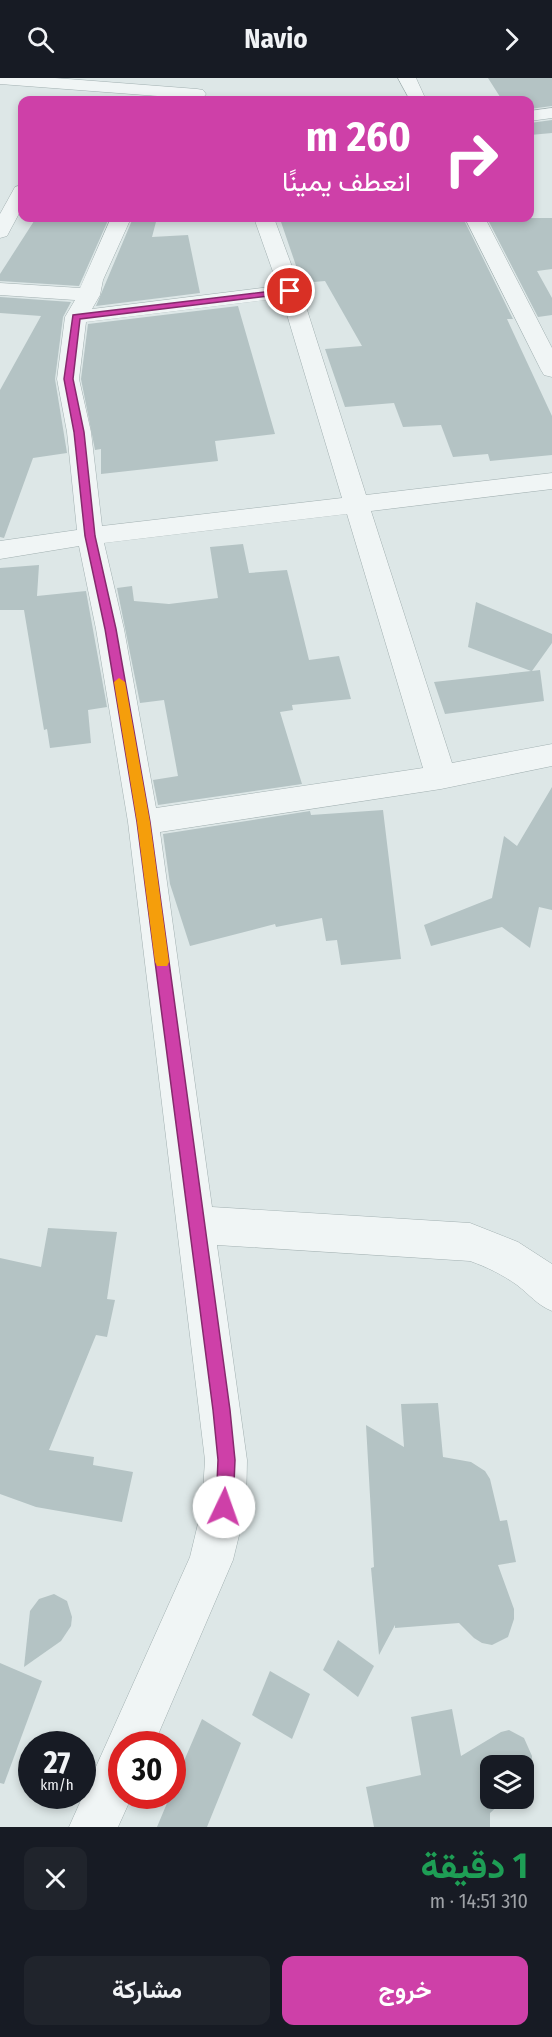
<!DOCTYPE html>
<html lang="ar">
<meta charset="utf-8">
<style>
:root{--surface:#171b24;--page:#20242c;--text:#f1f3f6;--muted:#9ea1a6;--accent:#ce40a8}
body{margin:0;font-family:"Fira Sans Condensed",Vazirmatn,sans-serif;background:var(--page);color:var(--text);direction:rtl;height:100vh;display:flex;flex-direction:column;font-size:22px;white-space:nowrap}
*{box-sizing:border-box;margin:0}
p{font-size:20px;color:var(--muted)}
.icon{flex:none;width:33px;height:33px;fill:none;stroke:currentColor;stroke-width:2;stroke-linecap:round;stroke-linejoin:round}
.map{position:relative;height:1749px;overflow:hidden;direction:ltr}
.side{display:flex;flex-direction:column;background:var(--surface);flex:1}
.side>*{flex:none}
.guide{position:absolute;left:18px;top:18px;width:516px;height:126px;border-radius:12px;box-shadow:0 3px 9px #0003;direction:rtl;background:#ce40a8;color:#fff;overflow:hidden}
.controls{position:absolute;left:480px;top:1677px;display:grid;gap:12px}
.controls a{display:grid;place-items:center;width:54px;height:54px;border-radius:12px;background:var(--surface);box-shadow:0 3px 9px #0003;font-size:30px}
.speed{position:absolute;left:18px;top:1653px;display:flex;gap:12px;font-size:30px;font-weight:700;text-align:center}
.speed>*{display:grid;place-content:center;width:78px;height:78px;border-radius:50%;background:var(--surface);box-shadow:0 3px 9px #0003;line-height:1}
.speed small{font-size:15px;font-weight:400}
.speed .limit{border:9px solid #d22;background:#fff;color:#111}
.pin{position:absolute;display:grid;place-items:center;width:51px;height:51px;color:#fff;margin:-26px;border:3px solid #fff;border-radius:50%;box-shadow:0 2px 6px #0007}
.me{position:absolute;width:66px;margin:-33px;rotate:3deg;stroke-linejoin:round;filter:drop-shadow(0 0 4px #0008)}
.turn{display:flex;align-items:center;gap:21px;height:126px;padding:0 24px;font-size:27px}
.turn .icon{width:78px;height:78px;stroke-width:2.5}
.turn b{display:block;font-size:42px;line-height:51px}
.round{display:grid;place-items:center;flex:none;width:63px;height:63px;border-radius:12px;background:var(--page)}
.headline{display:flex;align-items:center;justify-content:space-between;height:102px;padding:0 24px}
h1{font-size:36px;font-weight:700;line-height:45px;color:#1e9e55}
.action{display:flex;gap:12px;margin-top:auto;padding:12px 24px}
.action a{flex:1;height:69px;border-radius:12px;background:var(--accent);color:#fff;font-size:24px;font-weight:700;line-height:69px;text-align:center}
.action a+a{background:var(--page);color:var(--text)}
header{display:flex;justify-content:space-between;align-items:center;height:78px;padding:0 24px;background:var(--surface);font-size:27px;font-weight:700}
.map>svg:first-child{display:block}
.building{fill:#b4c3c4}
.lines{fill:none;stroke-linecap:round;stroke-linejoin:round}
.minor-casing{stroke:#a2b0b1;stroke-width:1}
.minor{fill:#f0f5f5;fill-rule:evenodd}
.route{fill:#ce40a8;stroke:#862a6d;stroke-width:1.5}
.slow{fill:#f59e0b}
</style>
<header><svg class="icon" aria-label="forward" viewBox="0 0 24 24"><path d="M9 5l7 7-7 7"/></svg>Navio<svg class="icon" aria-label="search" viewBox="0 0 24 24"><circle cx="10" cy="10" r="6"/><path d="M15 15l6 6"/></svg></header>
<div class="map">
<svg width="552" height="1749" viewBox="0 0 552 1749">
<rect width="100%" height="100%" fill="#dde7e7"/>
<g class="building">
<path d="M488 0H552V28L530 31V22H502Z"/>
<path d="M552 42V55L530 57V45Z"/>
<path d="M36 140H109L79 208 0 203V196Z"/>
<path d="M133 140H157L152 159 188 157 200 215 96 228Z"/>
<path d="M340 140H463L513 241H507L552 338V377L490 383 488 376 453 379 441 347 403 349 394 325 345 329 325 271 362 268 325 203 302 205 281 144Z"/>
<path d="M487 140H552V191L537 193 552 220V237L538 239Z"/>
<path d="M0 219 71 224 63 239 55 301 67 375 33 380 4 460 0 459V312L41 238 0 235Z"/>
<path d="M238 228 275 356 215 363 218 383 101 396V371L95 372 81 301 88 246Z"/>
<path d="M243 466 249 495 287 492 309 582 339 578 351 621 292 627 293 632 280 634 302 706 158 727 153 702 178 698 164 622 140 625 117 510 132 508 134 523 169 526 218 520 210 469Z"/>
<path d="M39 487 37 518 86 513 107 629 88 632 91 665 50 670 47 651 44 652 24 532H0V490Z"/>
<path d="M476 524 552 556V565L532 593 540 592 544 623 445 636 434 604 531 593 468 569Z"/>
<path d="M552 709V832L539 829 530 870 502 849 431 868 424 847 492 820 504 758 517 768Z"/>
<path d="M383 732 401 881 341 887 337 862 326 863 322 840 276 849 275 846 190 868 170 806 163 756 310 733 311 737Z"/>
<path d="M48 1150 117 1154 107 1221 115 1222 107 1259 96 1257 49 1372 94 1379 93 1387 133 1394 122 1444 36 1429 0 1416V1180L41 1189Z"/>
<path d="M438 1325 443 1379 471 1384 485 1393 490 1401 500 1443 507 1442 516 1484 498 1487 514 1531V1541L508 1559 492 1567 482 1565 474 1560 459 1545 395 1550V1547L379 1577 371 1490 374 1489 366 1347 404 1369 401 1326Z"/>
<path d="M54 1516 67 1523 72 1539 71 1548 61 1563 24 1589 30 1533 39 1521Z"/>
<path d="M338 1562 374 1588 358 1619 323 1592Z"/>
<path d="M0 1585 42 1603 4 1706 0 1705Z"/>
<path d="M270 1593 310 1616 292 1661 252 1637Z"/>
<path d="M452 1631 461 1678 501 1654 509 1652 524 1660 532 1678 531 1697 526 1704 524 1706V1688H490V1720H507L490 1735V1749H374L366 1709 421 1697 411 1639Z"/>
<path d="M202 1641 241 1665 207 1749H157L170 1718H172V1711Z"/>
</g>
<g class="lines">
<g class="minor-casing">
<g id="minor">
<path d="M0 0H55L197 11 203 12 206 16 203 20 197 21 0 6Z"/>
<path d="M398 0H416L426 22H410Z"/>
<path d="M552 30V40L530 43V33Z"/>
<path d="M22 107V130L7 158 0 160V136L15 109Z"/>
<path d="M111 140H131L103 202 100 217 92 231 278 208 254 140H274L301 213 366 417 552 395V411L371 433 452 685 552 666V688L441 711 160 754 212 1129 470 1145 518 1164 552 1186V1233C537 1227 530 1217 517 1207 503 1197 487 1189 470 1183L217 1167 247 1382 246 1429 233 1482 154 1666H122V1718H132L118 1749H69L190 1479 202 1429 205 1382 128 744 96 551 79 468 0 481V463L77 452 67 354 57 301 65 239 75 222 0 217V205L80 210ZM282 220 342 420 102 448 91 354 79 301 86 244ZM347 436 423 690 156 730 124 551 104 465Z"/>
<path d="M465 140H485L552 270V299L544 297 541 292Z"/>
</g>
</g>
<use href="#minor" class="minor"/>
</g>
<path class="route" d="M290 211 294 213 293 215 80 241 73 301 84 354 95 458 116 551 150 744 230 1332 235 1382 233 1429 231 1435 224 1437 218 1435 216 1429 218 1382 213 1332 137 744 105 551 85 458 74 354 64 301 73 237Z"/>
<path class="slow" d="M119 600 125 604 150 744 169 884 167 888H157L155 884 137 744 114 604Z"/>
</svg>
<div class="controls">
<a><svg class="icon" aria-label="layers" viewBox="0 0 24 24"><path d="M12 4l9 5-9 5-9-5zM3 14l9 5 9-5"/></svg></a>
</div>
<div class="speed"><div>27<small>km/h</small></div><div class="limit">30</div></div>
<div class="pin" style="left:290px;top:213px;background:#d93025"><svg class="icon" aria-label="arrive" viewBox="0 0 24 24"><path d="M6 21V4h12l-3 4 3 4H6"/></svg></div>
<svg class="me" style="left:224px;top:1429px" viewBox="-20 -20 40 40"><circle r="19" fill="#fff"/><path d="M0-13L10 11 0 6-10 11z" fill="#ce40a8"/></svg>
<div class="guide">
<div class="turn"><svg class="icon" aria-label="right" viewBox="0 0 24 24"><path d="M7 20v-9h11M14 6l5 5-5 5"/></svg><div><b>260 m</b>انعطف يمينًا</div></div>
</div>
</div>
<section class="side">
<div class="headline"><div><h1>1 دقيقة</h1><p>310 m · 14:51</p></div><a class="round"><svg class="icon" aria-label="close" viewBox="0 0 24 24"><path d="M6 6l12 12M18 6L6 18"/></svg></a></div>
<div class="action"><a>خروج</a><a>مشاركة</a></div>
</section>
